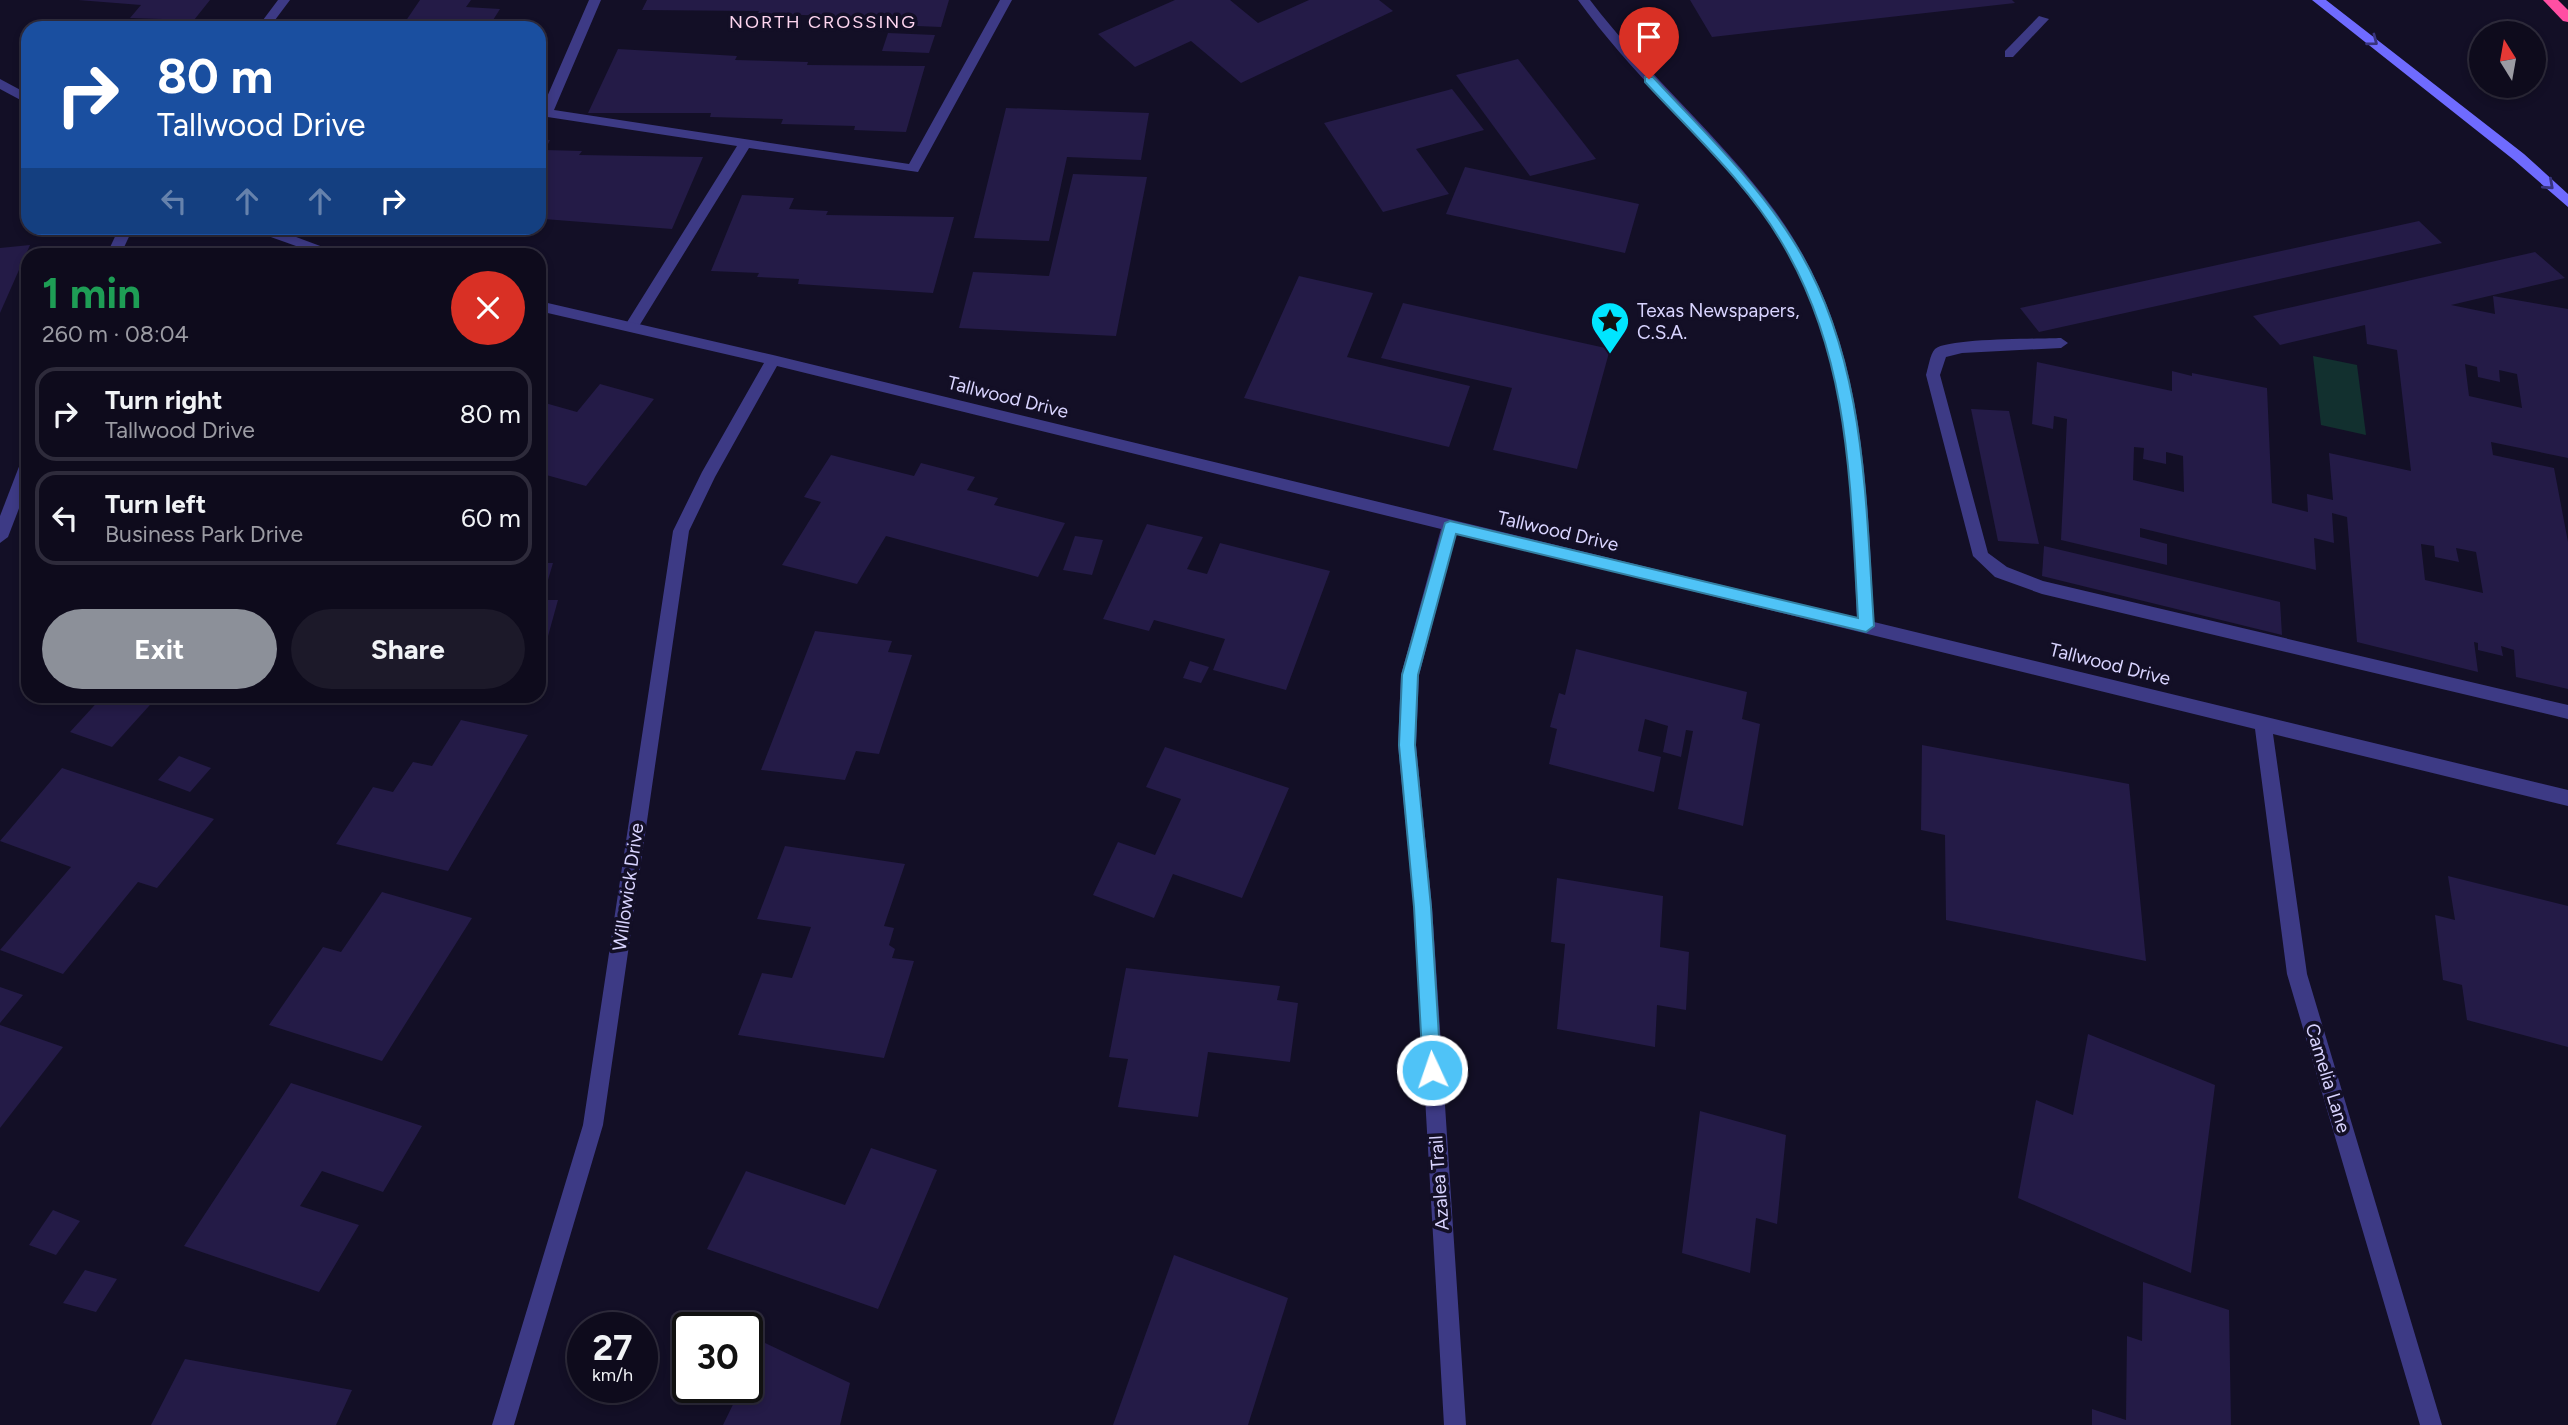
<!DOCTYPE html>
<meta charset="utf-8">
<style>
:root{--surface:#0e0b1c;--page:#1c1929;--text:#f1f3f6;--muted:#9b9ba3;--line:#2e2b3b;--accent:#8c9099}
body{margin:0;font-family:Figtree,sans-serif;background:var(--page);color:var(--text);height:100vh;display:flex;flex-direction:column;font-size:26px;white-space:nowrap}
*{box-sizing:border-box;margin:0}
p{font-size:23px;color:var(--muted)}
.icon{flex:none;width:38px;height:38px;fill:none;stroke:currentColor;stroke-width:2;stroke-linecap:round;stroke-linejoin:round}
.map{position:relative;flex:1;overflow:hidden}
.sheet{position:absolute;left:21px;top:248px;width:525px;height:455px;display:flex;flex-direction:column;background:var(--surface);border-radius:21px;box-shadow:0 4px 10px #0003,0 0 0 2px var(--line)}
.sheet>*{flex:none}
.top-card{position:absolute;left:21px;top:21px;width:525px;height:214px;border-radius:21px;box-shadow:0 4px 10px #0003,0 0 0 2px var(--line);background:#1a4fa0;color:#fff;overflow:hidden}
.needle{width:46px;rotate:349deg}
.controls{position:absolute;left:2469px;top:21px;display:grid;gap:14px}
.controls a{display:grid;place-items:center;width:77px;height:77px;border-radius:50%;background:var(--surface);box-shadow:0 4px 10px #0003,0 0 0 2px var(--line);font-size:35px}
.speed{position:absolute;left:567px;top:1312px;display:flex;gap:14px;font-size:35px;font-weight:700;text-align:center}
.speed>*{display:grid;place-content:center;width:91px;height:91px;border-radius:50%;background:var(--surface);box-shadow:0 4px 10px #0003,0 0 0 2px var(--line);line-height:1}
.speed small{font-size:18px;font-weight:400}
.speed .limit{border:4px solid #111;border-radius:10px;background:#fff;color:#111}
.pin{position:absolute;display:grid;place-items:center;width:60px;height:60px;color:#fff;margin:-72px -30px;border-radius:50% 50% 50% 0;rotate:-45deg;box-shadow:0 0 7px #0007}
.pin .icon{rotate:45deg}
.me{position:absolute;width:77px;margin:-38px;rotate:357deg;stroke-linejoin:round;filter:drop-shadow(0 0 5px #0008)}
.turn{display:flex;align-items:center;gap:24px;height:147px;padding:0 21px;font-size:32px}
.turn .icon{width:91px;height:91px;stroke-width:2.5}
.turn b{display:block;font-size:49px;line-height:60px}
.lanes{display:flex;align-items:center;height:66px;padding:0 21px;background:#0003;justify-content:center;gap:35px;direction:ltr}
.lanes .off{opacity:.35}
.round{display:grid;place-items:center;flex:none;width:74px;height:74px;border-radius:37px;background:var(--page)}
.headline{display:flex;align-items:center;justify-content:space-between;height:119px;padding:0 21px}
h1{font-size:42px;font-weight:700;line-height:52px;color:#1e9e55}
.primary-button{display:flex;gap:14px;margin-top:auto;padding:14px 21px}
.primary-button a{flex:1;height:80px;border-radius:42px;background:var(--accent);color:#fff;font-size:28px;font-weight:700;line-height:80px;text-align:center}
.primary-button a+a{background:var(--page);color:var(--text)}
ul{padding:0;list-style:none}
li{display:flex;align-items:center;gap:21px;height:94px;margin:0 14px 10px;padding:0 7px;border:4px solid var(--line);border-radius:21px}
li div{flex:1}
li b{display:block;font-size:26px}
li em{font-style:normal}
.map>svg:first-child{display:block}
.green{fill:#12302f}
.building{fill:#241b47;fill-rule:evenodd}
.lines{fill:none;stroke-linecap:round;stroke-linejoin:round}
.service{fill:#3d3a85;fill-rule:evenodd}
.minor{fill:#3d3a85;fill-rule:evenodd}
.secondary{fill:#6f6bff;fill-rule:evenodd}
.motorway{fill:#ff4fa3;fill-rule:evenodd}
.oneway{stroke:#38347d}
.route{fill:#4fc3f7;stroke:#337fa1;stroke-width:2}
.labels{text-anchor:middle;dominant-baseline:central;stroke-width:7;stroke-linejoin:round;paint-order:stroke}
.far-neighbourhood-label{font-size:18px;letter-spacing:2px;fill:#ffd6f0;stroke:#130f26}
.poi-label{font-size:19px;fill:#d9d4ff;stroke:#130f26;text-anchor:start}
.street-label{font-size:19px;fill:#d9d4ff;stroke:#130f26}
</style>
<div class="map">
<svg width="2568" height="1425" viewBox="0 0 2568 1425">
<rect width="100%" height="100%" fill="#130f26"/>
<path class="green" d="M2313 356 2357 365 2366 435 2321 425Z"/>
<g class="building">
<path d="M78 0H210L194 20 130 18 141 5Z"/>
<path d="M420 0H471L466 7 500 9 488 28H401Z"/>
<path d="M647 0H949L941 27 893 25 894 22 824 20 826 16 758 13 759 11 642 10Z"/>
<path d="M1175 0H1230L1258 23 1309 0H1379L1393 11 1241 83 1191 41 1135 67 1098 34Z"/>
<path d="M1690 0H2012L2015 3 1712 37Z"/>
<path d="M349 24 383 26V28H345Z"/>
<path d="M888 33 935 35 929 53 882 51Z"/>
<path d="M618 49 737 56 735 60 808 62 807 65 925 66 906 132 854 130 855 126 781 124 783 119 710 117 711 113H588Z"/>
<path d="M1518 59 1596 159 1530 176 1456 75Z"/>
<path d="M1452 89 1484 130 1416 149 1449 194 1383 212 1324 123Z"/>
<path d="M1006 108 1149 113 1141 160 1067 157 1049 241 974 238Z"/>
<path d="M539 139 550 140 545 150 582 151 579 155 703 157 672 229 544 219 545 215H539Z"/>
<path d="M1465 167 1639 204 1625 253 1446 214Z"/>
<path d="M1073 174 1147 177 1116 336 959 328 973 272 1049 276Z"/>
<path d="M742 195 794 198 789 209 828 211 826 215 954 217 933 293 798 284 799 279 757 277 759 273 711 271Z"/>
<path d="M2419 221 2442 243 2039 332 2020 308Z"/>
<path d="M30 245 0 313V248Z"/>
<path d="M2535 252 2565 278 2451 305 2495 314 2493 296 2568 309V458L2491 442 2493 455 2554 468 2568 542V689L2516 677 2514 650 2501 646 2503 656 2478 650V643L2474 642 2478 672 2357 642 2347 517 2332 513 2334 543 2314 538 2316 570 2140 528V537L2167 544V565L2061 540 2067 419 2054 416 2053 429 2032 424 2037 362 2172 391V371L2192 376V373L2267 388 2272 503 2308 512 2307 494 2333 500 2329 453 2411 471 2397 350 2367 344 2365 325 2280 345 2253 316ZM2465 364 2477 367 2478 377 2500 382 2499 370 2517 374 2522 408 2469 396ZM2134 447 2144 448 2143 459 2166 464V452L2183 456 2184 492 2133 480ZM2421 544 2434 546 2435 557 2459 562 2456 548 2476 552 2483 593 2425 580Z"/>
<path d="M1299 276 1373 293 1347 357 1470 386 1449 447 1244 398Z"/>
<path d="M1403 303 1610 349 1577 469 1493 450 1512 388 1381 358Z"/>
<path d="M600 384 654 399 586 486 539 473 542 458 539 457V411L545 403 577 412Z"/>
<path d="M1971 409 2009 411 2039 544 1998 541Z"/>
<path d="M831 455 914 476 921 463 975 477 967 490 998 498 994 505 1065 523 1038 577 886 536 857 584 782 565 821 502 804 497Z"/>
<path d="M1147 524 1203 537 1187 569 1207 574 1220 543 1330 571 1286 690 1213 670 1225 639 1154 620 1149 631 1103 619Z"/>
<path d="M1075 536 1103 540 1092 575 1063 570Z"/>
<path d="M2044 546 2280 602 2282 635 2042 576Z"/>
<path d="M539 563H553L542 600H558L540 665Z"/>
<path d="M815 631 892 641 888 652 912 655 879 754 856 751 845 780 761 770Z"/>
<path d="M1576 649 1747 692 1742 719 1760 724 1743 826 1678 809 1693 731 1686 730 1681 757 1663 752 1668 726 1645 719 1638 751 1661 757 1654 792 1549 764 1557 729 1550 727 1559 693 1565 695Z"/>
<path d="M1190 661 1209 667 1201 683 1183 678Z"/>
<path d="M103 696H158L112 747 70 732Z"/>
<path d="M461 720 528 735 448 871 336 844 373 787 393 792 413 762 432 766Z"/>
<path d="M1922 745 2129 784 2146 961 1946 920 1945 835 1921 830Z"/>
<path d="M1165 747 1289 788 1242 898 1173 874 1154 918 1093 895 1118 842 1155 855 1181 799 1146 787Z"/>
<path d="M179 756 211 768 190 792 158 780Z"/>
<path d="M62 768 214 819 157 888 138 882 63 974 0 950 71 867 0 841Z"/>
<path d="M785 846 905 864 884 926 894 928 889 945 895 949 892 958 914 961 884 1058 738 1035 762 973 792 978 811 927 757 919Z"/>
<path d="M2448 876 2568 906V1047L2467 1020 2462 985 2443 980 2435 915 2455 920Z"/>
<path d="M1557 878 1663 896 1660 947 1689 952 1686 1010 1657 1005 1655 1047 1557 1029 1565 944 1551 942Z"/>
<path d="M382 892 472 918 382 1061 269 1025 323 947 341 952Z"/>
<path d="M1126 968 1280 986 1277 1000 1298 1003 1290 1062 1208 1052 1198 1117 1118 1107 1128 1059 1109 1057Z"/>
<path d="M0 987 23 995 0 1023Z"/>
<path d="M0 1025 63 1047 0 1128Z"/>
<path d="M2088 1034 2215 1085 2191 1273 2018 1198 2036 1100 2073 1115Z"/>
<path d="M291 1083 422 1126 383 1192 322 1171 300 1206 359 1225 319 1292 184 1246Z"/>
<path d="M1700 1111 1786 1135 1777 1224 1756 1218 1750 1273 1682 1253Z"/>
<path d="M871 1148 937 1170 878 1309 707 1249 746 1171 845 1205Z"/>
<path d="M53 1210 80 1221 56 1255 29 1245Z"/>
<path d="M1174 1255 1288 1298 1248 1425H1113Z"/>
<path d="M85 1270 117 1279 96 1312 63 1303Z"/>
<path d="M2143 1282 2229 1310 2231 1425H2092V1409L2126 1420 2127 1336 2142 1341Z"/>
<path d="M765 1343 850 1383 840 1425H723L741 1388H747V1377Z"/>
<path d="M185 1359 352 1390 336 1425H151Z"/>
</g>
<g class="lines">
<g class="service">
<path d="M589 0H601L554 110 909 164 1000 0H1012L918 172 749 148 636 331 631 332 624 327 737 146 541 116 540 113Z"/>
<path d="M2039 16 2049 19 2013 57H2005V51Z"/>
<path d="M2061 338 2068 343 2061 348 1962 353 1946 357 1940 375 1988 553 2007 567 2043 581 2568 705V719L2042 594 1995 577 1973 556 1926 375C1928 369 1930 354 1935 349 1948 338 2040 339 2061 338Z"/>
</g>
<g class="minor">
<path d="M278 0H290L269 28H257Z"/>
<path d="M1578 0H1590C1647 75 1720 136 1775 211 1865 334 1866 477 1874 622L2568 790V806L2273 734 2307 974 2442 1425H2420L2287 974 2255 729 1456 533 1419 675 1416 745 1432 907 1466 1425H1444L1414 907 1398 745 1401 675 1441 529 777 366 715 477 689 531 603 1125 514 1425H492L583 1125 673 531 702 472 764 363 539 311V301L773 355 1857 618C1850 468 1850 323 1752 200 1697 131 1630 72 1578 0Z"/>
<path d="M0 79 28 94V104L0 89Z"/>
<path d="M119 228H133L120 256H106Z"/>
<path d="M252 228H272L347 256H324L254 231Z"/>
<path d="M28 458V485L8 537 0 543V516L20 464Z"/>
</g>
<path class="secondary" d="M2312 0H2326L2524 154 2568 194V207L2514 160Z"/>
<path class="motorway" d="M2543 0H2558L2568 10V22L2563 21Z"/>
</g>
<defs><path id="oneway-chevron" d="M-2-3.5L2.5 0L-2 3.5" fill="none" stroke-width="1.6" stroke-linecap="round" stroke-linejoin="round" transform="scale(1.75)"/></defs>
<g class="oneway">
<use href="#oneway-chevron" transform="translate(2373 41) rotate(37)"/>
<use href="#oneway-chevron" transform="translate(2549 185) rotate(42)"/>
</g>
<path class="route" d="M1645 77H1653C1701 129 1754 179 1792 239 1866 354 1865 495 1874 626L1866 632 1456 534 1418 675 1415 745 1431 907 1441 1070 1439 1076 1432 1079 1426 1076 1423 1070 1414 907 1399 745 1402 675 1445 523 1450 521 1858 618C1850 487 1851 359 1782 243 1747 183 1692 133 1645 82Z"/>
<defs>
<g id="sight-pin" transform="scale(2.0125)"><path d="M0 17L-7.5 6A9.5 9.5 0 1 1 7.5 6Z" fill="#00e5ff" stroke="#130f26"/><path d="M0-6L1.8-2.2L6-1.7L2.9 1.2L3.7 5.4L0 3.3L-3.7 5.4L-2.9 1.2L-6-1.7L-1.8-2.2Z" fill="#111"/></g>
</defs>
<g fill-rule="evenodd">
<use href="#sight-pin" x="1610" y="321"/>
</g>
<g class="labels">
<g class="far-neighbourhood-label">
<text x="823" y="22">NORTH CROSSING</text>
</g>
<g class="poi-label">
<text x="1637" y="310">Texas Newspapers,<tspan x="1637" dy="22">C.S.A.</tspan></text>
</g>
<g class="street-label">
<text transform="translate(1008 397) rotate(14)">Tallwood Drive</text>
<text transform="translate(1558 531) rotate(13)">Tallwood Drive</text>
<text transform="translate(2110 664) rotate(14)">Tallwood Drive</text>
<text transform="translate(628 887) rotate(-82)">Willowick Drive</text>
<text transform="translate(2328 1078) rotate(73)">Camelia Lane</text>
<text transform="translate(1439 1183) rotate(-94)">Azalea Trail</text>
</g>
</g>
</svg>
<div class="controls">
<a><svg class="needle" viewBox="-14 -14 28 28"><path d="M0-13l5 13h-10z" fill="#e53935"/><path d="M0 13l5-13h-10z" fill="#9b9ba3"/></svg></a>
</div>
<div class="speed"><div>27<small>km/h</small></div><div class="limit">30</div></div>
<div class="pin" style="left:1649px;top:79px;background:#d93025"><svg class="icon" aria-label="arrive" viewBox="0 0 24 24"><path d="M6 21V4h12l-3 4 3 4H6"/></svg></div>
<svg class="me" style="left:1432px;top:1070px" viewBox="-20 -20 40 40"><circle r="17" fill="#4fc3f7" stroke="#fff" stroke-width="3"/><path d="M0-11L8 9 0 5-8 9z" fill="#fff"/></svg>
<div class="top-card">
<div class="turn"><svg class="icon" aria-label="right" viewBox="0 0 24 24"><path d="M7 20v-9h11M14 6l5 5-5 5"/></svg><div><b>80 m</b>Tallwood Drive</div></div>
<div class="lanes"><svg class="icon off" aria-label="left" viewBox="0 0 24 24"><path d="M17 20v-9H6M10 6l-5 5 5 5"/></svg><svg class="icon off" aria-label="ahead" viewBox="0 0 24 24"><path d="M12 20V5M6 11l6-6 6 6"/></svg><svg class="icon off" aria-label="ahead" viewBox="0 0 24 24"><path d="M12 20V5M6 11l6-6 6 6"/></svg><svg class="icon" aria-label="right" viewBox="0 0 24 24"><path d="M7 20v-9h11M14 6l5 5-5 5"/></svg></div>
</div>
<section class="sheet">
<div class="headline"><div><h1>1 min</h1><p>260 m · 08:04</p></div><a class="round" style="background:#d93025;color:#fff"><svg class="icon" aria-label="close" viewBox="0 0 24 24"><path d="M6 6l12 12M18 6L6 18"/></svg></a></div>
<ul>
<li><svg class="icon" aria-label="right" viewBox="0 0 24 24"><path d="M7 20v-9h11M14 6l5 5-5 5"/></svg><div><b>Turn right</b><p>Tallwood Drive</p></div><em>80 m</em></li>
<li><svg class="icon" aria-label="left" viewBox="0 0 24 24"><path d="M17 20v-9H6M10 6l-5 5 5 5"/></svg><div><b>Turn left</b><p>Business Park Drive</p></div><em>60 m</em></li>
</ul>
<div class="primary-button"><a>Exit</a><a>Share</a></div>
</section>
</div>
